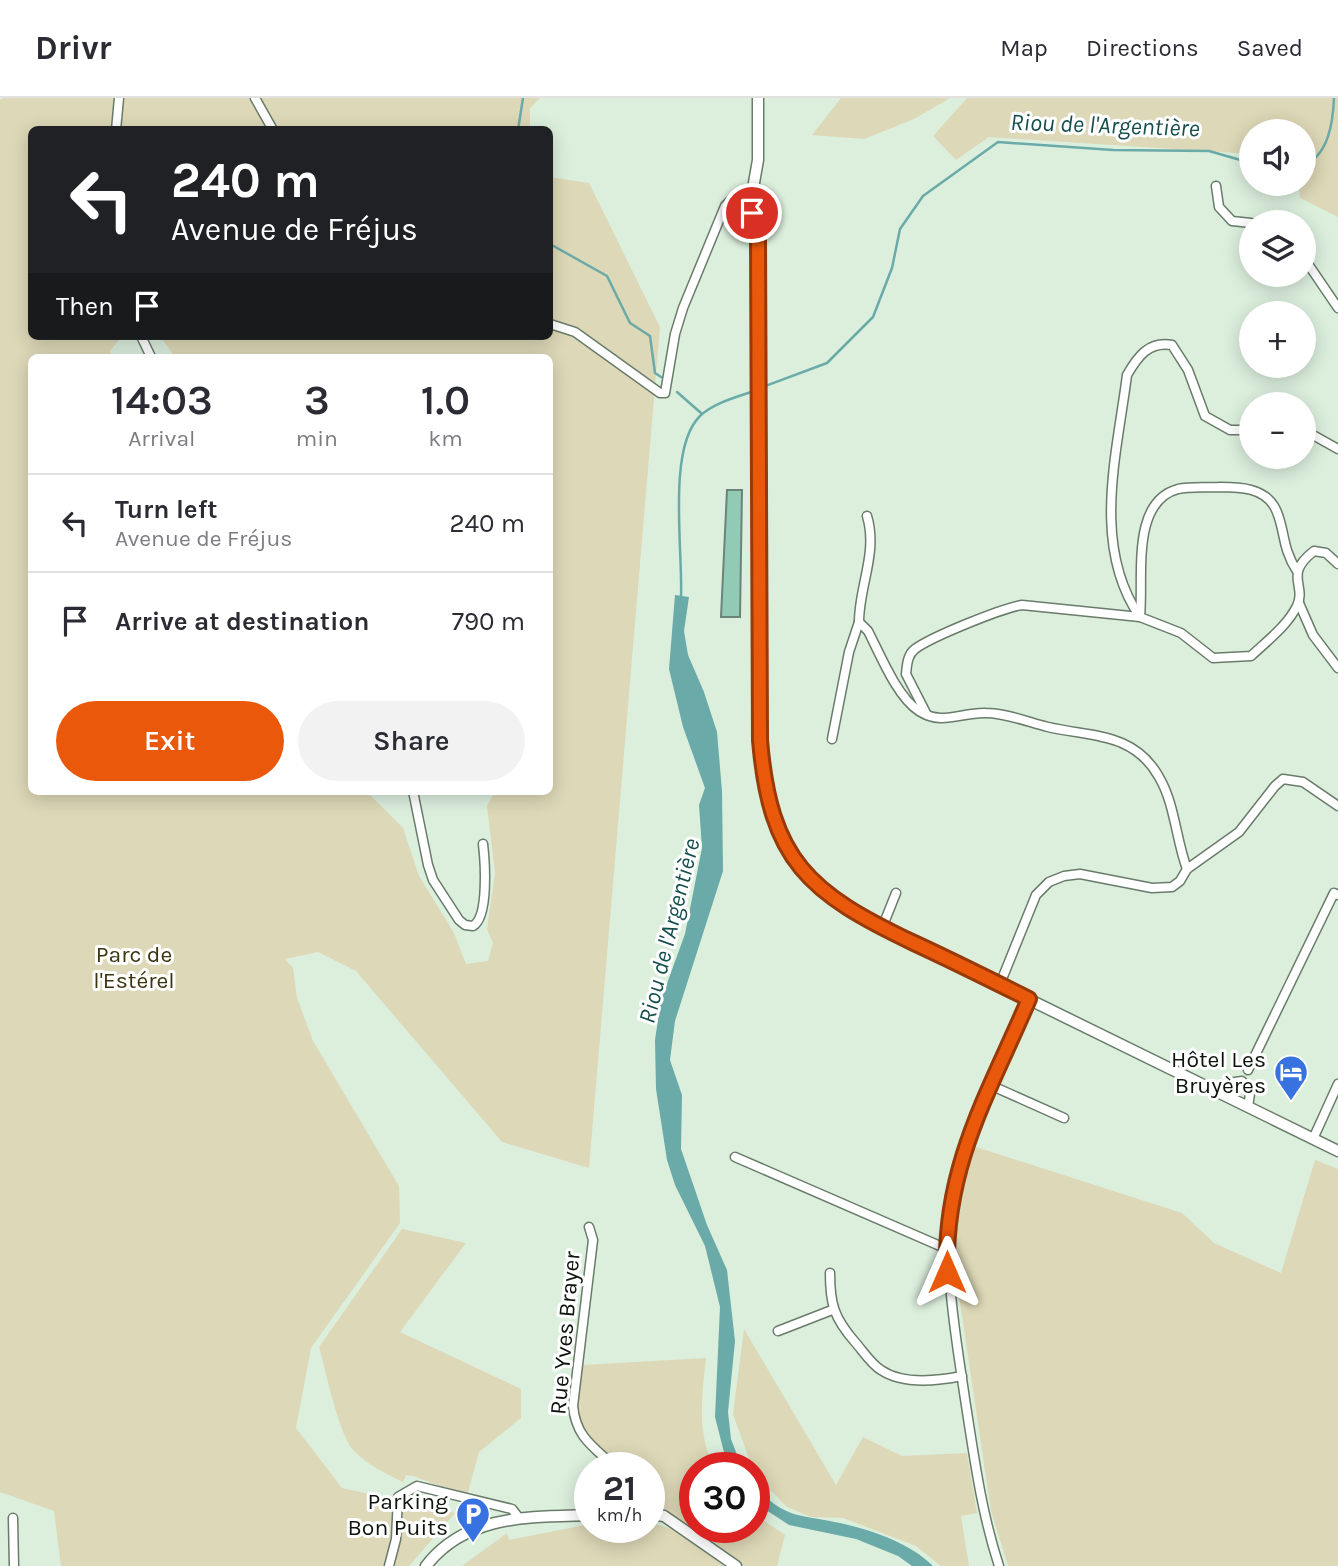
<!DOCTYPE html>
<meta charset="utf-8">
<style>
:root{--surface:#fff;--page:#f2f2f3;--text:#2b2b33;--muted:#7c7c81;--line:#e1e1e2;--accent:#ea580c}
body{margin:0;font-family:Karla,sans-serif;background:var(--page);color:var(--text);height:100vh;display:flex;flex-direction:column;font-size:26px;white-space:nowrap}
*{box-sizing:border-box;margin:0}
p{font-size:23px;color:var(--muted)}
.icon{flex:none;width:38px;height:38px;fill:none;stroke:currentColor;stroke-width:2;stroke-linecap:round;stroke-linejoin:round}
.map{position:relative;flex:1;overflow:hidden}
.panel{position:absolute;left:28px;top:256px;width:525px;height:441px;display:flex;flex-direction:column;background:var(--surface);border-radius:10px;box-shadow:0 4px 18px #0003}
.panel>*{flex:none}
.guide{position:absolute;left:28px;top:28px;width:525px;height:214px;border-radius:10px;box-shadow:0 4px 18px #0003;background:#202124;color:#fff;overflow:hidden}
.buttons{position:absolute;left:1239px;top:21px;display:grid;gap:14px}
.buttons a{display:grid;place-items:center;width:77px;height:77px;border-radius:50%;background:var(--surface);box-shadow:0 4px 18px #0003;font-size:35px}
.speed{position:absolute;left:574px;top:1354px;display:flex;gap:14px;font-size:35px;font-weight:700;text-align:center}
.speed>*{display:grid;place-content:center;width:91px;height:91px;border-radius:50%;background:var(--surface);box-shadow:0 4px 18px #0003;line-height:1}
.speed small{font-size:18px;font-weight:400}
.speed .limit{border:10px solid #d22;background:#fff;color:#111}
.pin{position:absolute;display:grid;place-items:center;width:60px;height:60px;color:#fff;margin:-30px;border:4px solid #fff;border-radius:50%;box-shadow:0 2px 7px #0007}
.me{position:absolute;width:77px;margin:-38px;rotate:0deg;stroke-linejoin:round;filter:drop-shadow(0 0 5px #0008)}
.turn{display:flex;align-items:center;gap:24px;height:147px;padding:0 28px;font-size:32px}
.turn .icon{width:91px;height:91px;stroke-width:2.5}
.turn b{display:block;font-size:49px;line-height:60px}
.then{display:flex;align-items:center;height:66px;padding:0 28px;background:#0003;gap:14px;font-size:26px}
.eta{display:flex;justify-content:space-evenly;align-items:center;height:119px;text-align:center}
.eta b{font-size:42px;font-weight:600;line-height:49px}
.action{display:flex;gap:14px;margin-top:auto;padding:14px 28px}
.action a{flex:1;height:80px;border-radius:42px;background:var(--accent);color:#fff;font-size:28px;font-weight:600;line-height:80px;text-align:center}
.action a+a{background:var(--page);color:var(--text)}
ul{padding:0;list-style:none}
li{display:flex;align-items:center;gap:21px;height:98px;padding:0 28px;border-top:2px solid var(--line)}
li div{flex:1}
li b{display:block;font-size:26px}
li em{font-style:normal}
header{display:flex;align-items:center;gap:42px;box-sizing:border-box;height:98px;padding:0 35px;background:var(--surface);border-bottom:2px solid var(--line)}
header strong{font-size:33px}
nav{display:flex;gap:38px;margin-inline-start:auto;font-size:24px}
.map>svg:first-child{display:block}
.green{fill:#ddd8b7}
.water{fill:#6aaaa8}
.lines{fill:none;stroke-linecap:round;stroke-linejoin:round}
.stream{stroke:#6aaaa8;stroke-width:2.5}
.building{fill:#91cab5;stroke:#6b847a;stroke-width:2}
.minor-casing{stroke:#697b6a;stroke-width:11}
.major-casing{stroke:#697b6a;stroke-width:13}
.minor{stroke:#fff;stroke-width:8}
.major{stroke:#fff;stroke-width:10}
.route-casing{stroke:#983908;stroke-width:18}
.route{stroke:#ea580c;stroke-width:12}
.labels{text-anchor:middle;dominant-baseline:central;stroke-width:6;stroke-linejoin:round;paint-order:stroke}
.park-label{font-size:23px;fill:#3b350d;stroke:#fff}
.poi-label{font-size:23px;fill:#0d140e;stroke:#fff;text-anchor:end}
.street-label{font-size:23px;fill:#0d140e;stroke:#fff}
.water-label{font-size:24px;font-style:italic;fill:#154e4d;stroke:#fff}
</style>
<header>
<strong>Drivr</strong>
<nav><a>Map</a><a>Directions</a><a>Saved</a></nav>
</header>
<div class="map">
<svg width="1338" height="1468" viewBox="0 0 1338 1468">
<rect width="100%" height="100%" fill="#dcefdd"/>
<g class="green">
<path d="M4 0H540L530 10V31L32 32V238H122L110 253 112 259H32V693H370L369 696 403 730 419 778 454 835 466 866 488 863 493 845 487 831 495 775 487 708 495 693H550V259H175L160 238H550V79L589 85 660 229 589 1070 502 1044 356 873 318 854 285 861 293 870 297 900 313 943 399 1088 400 1125 311 1250 296 1330 342 1390 455 1415 409 1468H61L54 1413 0 1394V2Z"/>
<path d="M841 0H950L914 21 864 41 812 37Z"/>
<path d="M967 0H1338V119L1300 100 1299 86H1304V33H1251V56L989 39 956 62 933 38Z"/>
<path d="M973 1048 1182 1115 1214 1145 1281 1175 1315 1062 1338 1071V1468H1008L991 1413 956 1178 957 1126 962 1087Z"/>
<path d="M402 1131 466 1145 400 1234 521 1291V1320L479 1354 467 1398 413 1378 406 1377 403 1384C386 1376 366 1366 353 1352 338 1334 326 1273 319 1249Z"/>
<path d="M744 1231 836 1387 863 1339 902 1358 967 1355 977 1415 961 1418 969 1468H941L916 1448 843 1420 811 1419 787 1409 754 1375 733 1316Z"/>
<path d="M706 1260C702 1296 696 1338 715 1370H695V1430H754V1416L785 1437 777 1468H744L660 1409 649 1398V1370H622L578 1328 577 1306 583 1267Z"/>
<path d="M590 1426V1430H649V1426C677 1426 703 1452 724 1468H462L507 1435 509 1442Z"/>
</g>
<g class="water">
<path d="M675 497 689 499 684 533 688 557 704 594 717 634 722 693 723 773 675 923 670 962 682 997 681 1051 707 1127 727 1172 735 1243 728 1314 731 1341 742 1370H728L715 1319 720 1209 705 1148 675 1087 667 1062 656 991 655 942 661 902 685 836 702 750 699 707 705 690 683 629 669 571Z"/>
<path d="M754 1386C784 1422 800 1416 840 1425 872 1432 910 1445 933 1468H912L898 1458 856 1441 789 1427 754 1404Z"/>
</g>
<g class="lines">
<g class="stream">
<path d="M518 32 523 0"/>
<path d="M1304 67C1329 57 1333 23 1334 0"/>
<path d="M550 146 607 178 630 225 650 238 655 275 661 279"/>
<path d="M760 290 827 265 873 219 892 170 900 131 923 98 998 44 1113 52 1209 53 1251 65"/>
<path d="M677 294 701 315"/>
<path d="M681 498C683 452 667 350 700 318 713 305 737 299 754 293"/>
</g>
</g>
<path class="building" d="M727 392H742L740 519H721Z"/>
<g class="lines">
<g class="minor-casing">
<g id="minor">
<path d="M255 0 273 32"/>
<path d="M116 32 119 0"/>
<path d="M1216 88 1219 109 1232 123 1251 125"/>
<path d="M1304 160 1338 210"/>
<path d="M550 226 575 234 660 295H665L675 236 683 210 725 108 732 101 742 102"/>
<path d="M141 238 151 259"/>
<path d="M1304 332 1338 351"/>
<path d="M867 418C878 455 859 488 859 524L868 533C880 556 897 599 919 613 942 628 961 614 986 615 1006 615 1028 624 1048 629 1091 639 1134 634 1159 679 1175 706 1176 742 1187 771"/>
<path d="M1297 473C1281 450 1285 426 1274 408 1263 390 1240 389 1221 389 1208 390 1191 388 1178 391 1130 404 1144 480 1140 519L1181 535 1213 560 1251 558C1267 543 1287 528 1297 508 1307 487 1283 477 1314 453L1326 455 1338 466"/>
<path d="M1299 505 1313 537 1338 570"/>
<path d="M927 617 906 576C907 568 907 557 915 551 931 539 1002 510 1022 507L1140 519C1091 448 1117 356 1127 277 1138 258 1149 243 1172 247L1188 272 1205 318 1230 332H1251"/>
<path d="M832 641 849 554 859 524"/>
<path d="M413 693 428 767 433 782 459 822 465 827 473 828C489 819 485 763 483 746"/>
<path d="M882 830 896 795"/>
<path d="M1000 886 1036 797 1049 784 1064 778 1080 776 1152 790 1172 789 1180 783 1187 771 1239 734 1275 688 1283 681 1303 684 1338 708"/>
<path d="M1248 972 1334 795 1338 797"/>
<path d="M990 987 1064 1020"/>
<path d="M1220 996 1228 985 1242 983 1250 996 1248 1009"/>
<path d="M1313 1041 1338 986"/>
<path d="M735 1059 947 1151"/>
<path d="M589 1129 593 1142 573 1308C576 1340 594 1349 616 1370"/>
<path d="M830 1175C830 1206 834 1220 855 1244 863 1253 871 1266 881 1272 903 1287 937 1283 962 1278"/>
<path d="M778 1233 832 1212"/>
<path d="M649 1401 660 1417"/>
<path d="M13 1420 14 1468"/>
<path d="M389 1468 396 1441 398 1399 417 1388 512 1411 519 1420"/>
<path d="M999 1468C981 1413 974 1358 965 1301 953 1219 939 1151 958 1068 972 1010 1006 955 1029 901"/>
</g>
</g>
<g class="major-casing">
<g id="major">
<path d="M752 96 758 62V0"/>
<circle cx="751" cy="106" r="9"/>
<path d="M752 115 758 139 760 642C767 725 790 780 865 821L1338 1053"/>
<path d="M649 1416 664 1418 736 1468"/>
<path d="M426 1468C466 1416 530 1419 590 1417"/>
</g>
</g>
<use href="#minor" class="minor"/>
<use href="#major" class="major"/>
</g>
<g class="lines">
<g class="route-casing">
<path id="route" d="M752 115 758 139 760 642C770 763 809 795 914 845 953 863 991 882 1029 901 989 995 944 1067 947 1174"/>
</g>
<use href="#route" class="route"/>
</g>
<defs>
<g id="hotel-pin" transform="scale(1.75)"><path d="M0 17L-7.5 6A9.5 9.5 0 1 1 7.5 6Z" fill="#3772e0" stroke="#fff"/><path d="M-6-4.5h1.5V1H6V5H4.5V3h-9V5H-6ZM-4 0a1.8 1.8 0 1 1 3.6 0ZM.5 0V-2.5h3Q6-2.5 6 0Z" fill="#fff"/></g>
<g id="parking-pin" transform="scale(1.75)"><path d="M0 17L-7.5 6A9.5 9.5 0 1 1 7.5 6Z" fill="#3772e0" stroke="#fff"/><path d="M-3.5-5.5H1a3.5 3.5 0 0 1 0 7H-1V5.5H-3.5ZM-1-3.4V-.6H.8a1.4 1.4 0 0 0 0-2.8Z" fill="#fff"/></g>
</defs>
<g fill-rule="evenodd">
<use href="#hotel-pin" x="1291" y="974"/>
<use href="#parking-pin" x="473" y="1416"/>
</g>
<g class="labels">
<g class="park-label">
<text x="134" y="856">Parc de<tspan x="134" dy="26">l'Estérel</tspan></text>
</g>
<g class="poi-label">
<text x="1266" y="961">Hôtel Les<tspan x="1266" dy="26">Bruyères</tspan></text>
<text x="448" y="1403">Parking<tspan x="448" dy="26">Bon Puits</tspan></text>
</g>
<g class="street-label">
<text transform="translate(565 1235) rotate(-85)">Rue Yves Brayer</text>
</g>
<g class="water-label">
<text transform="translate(1105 27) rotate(2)">Riou de l'Argentière</text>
<text transform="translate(669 833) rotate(-76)">Riou de l'Argentière</text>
</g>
</g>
</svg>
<div class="buttons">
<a><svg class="icon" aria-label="sound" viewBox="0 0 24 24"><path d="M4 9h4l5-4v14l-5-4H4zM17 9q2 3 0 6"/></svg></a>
<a><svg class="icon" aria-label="layers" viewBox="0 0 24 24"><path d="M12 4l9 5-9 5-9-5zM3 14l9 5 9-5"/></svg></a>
<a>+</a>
<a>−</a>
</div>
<div class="speed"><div>21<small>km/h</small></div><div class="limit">30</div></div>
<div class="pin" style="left:752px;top:115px;background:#d93025"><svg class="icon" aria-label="arrive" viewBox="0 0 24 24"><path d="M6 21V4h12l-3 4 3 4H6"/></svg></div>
<svg class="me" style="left:947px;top:1174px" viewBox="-20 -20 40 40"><path d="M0-17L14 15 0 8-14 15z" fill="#ea580c" stroke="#fff" stroke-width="4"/></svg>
<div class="guide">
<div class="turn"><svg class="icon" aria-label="left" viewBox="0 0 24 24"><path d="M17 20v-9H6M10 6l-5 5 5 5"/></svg><div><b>240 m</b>Avenue de Fréjus</div></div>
<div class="then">Then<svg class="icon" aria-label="arrive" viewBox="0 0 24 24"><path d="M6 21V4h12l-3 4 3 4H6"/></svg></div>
</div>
<section class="panel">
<div class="eta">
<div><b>14:03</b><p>Arrival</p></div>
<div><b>3</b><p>min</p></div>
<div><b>1.0</b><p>km</p></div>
</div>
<ul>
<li><svg class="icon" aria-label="left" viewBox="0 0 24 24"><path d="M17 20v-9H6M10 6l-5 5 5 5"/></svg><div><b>Turn left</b><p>Avenue de Fréjus</p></div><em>240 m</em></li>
<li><svg class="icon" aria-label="arrive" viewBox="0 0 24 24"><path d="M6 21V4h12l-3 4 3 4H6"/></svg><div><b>Arrive at destination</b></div><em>790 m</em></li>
</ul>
<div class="action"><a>Exit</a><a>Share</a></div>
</section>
</div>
